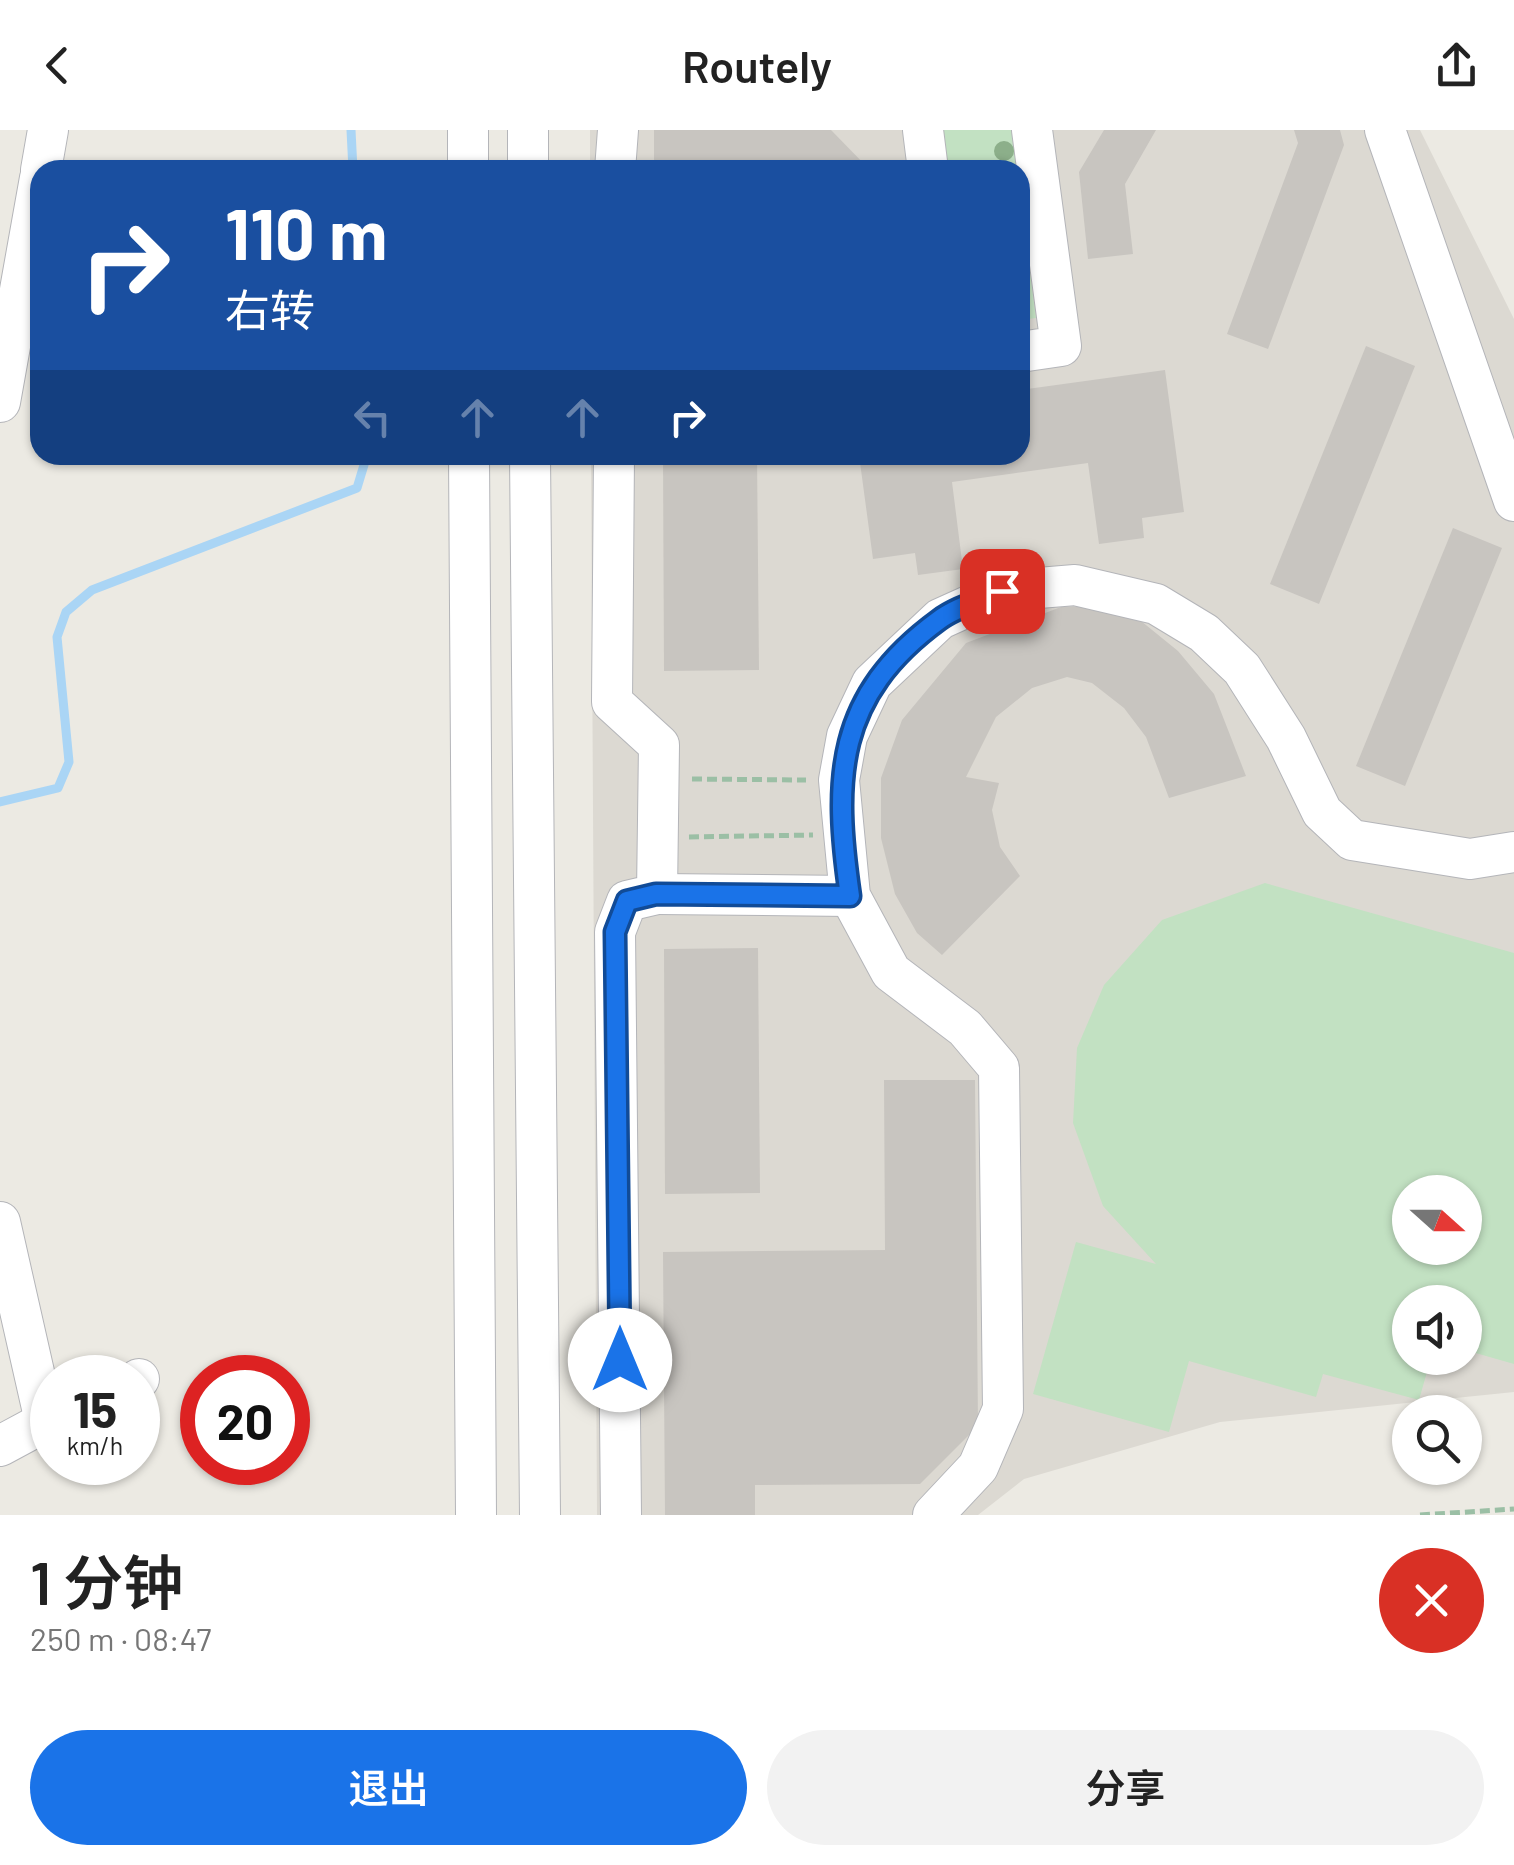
<!DOCTYPE html>
<html lang="zh">
<meta charset="utf-8">
<style>
:root{--surface:#fff;--page:#f2f2f2;--text:#222;--muted:#767676;--accent:#1a73e8}
body{margin:0;font-family:Barlow,"Noto Sans SC",sans-serif;background:var(--page);color:var(--text);height:100vh;display:flex;flex-direction:column;font-size:38px;white-space:nowrap}
*{box-sizing:border-box;margin:0}
p{font-size:32px;color:var(--muted)}
.icon{flex:none;width:55px;height:55px;fill:none;stroke:currentColor;stroke-width:2;stroke-linecap:round;stroke-linejoin:round}
.map{position:relative;height:1385px;overflow:hidden}
.details{display:flex;flex-direction:column;background:var(--surface);flex:1}
.details>*{flex:none}
.guide{position:absolute;left:30px;top:30px;width:1000px;height:305px;border-radius:30px;box-shadow:0 2px 8px #0004;background:#1a4fa0;color:#fff;overflow:hidden}
.needle{width:65px;rotate:111deg}
.tools{position:absolute;left:1392px;top:1045px;display:grid;gap:20px}
.tools a{display:grid;place-items:center;width:90px;height:90px;border-radius:50%;background:var(--surface);box-shadow:0 2px 8px #0004;font-size:50px}
.speed{position:absolute;left:30px;top:1225px;display:flex;gap:20px;font-size:50px;font-weight:700;text-align:center}
.speed>*{display:grid;place-content:center;width:130px;height:130px;border-radius:50%;background:var(--surface);box-shadow:0 2px 8px #0004;line-height:1}
.speed small{font-size:25px;font-weight:400}
.speed .limit{border:15px solid #d22;background:#fff;color:#111}
.pin{position:absolute;display:grid;place-items:center;width:85px;height:85px;color:#fff;margin:-42px;border-radius:20px;box-shadow:0 5px 15px #0006}
.me{position:absolute;width:110px;margin:-55px;rotate:0deg;stroke-linejoin:round;filter:drop-shadow(0 0 8px #0008)}
.turn{display:flex;align-items:center;gap:35px;height:210px;padding:0 30px;font-size:45px}
.turn .icon{width:130px;height:130px;stroke-width:2.5}
.turn b{display:block;font-size:70px;line-height:85px}
.lanes{display:flex;align-items:center;height:95px;padding:0 30px;background:#0003;justify-content:center;gap:50px;direction:ltr}
.lanes .off{opacity:.35}
.round{display:grid;place-items:center;flex:none;width:105px;height:105px;border-radius:52px;background:var(--page)}
.head{display:flex;align-items:center;justify-content:space-between;height:170px;padding:0 30px}
h1{font-size:60px;font-weight:600;line-height:75px}
.primary-button{display:flex;gap:20px;margin-top:auto;padding:20px 30px}
.primary-button a{flex:1;height:115px;border-radius:60px;background:var(--accent);color:#fff;font-size:40px;font-weight:600;line-height:115px;text-align:center}
.primary-button a+a{background:var(--page);color:var(--text)}
header{display:flex;justify-content:space-between;align-items:center;height:130px;padding:0 30px;background:var(--surface);font-size:45px;font-weight:600}
.map>svg:first-child{display:block}
.education{fill:#dcd9d2;fill-rule:evenodd}
.green{fill:#c2e1c2;fill-rule:evenodd}
.lines{fill:none;stroke-linecap:round;stroke-linejoin:round}
.stream{stroke:#aad5f5;stroke-width:9}
.building{fill:#c8c5c0}
.minor-casing{stroke:#b4b5b9;stroke-width:42}
.path{stroke:#9bbfa5;stroke-width:5;stroke-dasharray:10 5;stroke-linecap:butt}
.minor{stroke:#fff;stroke-width:40}
.tree{fill:#8caf8a}
.route-casing{stroke:#114b97;stroke-width:25}
.route{stroke:#1a73e8;stroke-width:18}
</style>
<header><svg class="icon" aria-label="back" viewBox="0 0 24 24"><path d="M15 5l-7 7 7 7"/></svg>Routely<svg class="icon" aria-label="share" viewBox="0 0 24 24"><path d="M12 15V3M7 8l5-5 5 5M5 13v7h14v-7"/></svg></header>
<div class="map">
<svg width="1514" height="1385" viewBox="0 0 1514 1385">
<rect width="100%" height="100%" fill="#eceae3"/>
<path class="education" d="M590 0H1420L1514 189V1262L1220 1292 1024 1349 978 1385H597L591 325H1020V40H590ZM1410 1062H1465V1118H1410ZM1410 1172H1465V1228H1410Z"/>
<g class="green">
<path d="M941 0H1012L1017 40H946Z"/>
<path d="M1020 62 1036 188 1020 190Z"/>
<path d="M1265 753 1514 823V1234L1465 1220V1172H1410V1228H1431L1419 1270 1323 1244 1316 1267 1189 1231 1169 1302 1033 1264 1076 1112 1156 1134 1103 1076 1073 993 1077 918 1104 855 1162 790ZM1465 1062V1118H1410V1062Z"/>
</g>
<g class="lines">
<g class="stream">
<path d="M351 0 353 40"/>
<path d="M0 672 58 658 69 632 57 507 66 482 92 460 357 358 367 325"/>
</g>
</g>
<g class="building">
<path d="M654 0H831L870 40H654Z"/>
<path d="M1104 0H1156L1125 54 1133 124 1088 129 1079 42Z"/>
<path d="M1294 0H1340L1344 15 1268 219 1227 204 1298 13Z"/>
<path d="M1366 216 1415 236 1319 474 1270 454Z"/>
<path d="M1165 240 1184 382 1142 388 1144 408 1099 414 1088 333 952 352 963 439 918 445 915 423 873 429 859 325H1020V260Z"/>
<path d="M663 325H757L759 540 664 541Z"/>
<path d="M1453 398 1502 418 1405 656 1356 636Z"/>
<path d="M1104 476 1141 491 1178 521 1214 564 1246 646 1169 668 1146 607 1124 578 1092 553 1067 547 1032 558 996 587 966 647 999 653 992 680 1000 717 1020 746 942 825 917 803 895 764 881 708V648L902 590 966 513 1061 477Z"/>
<path d="M758 818 760 1063 665 1064 664 819Z"/>
<path d="M884 950H975L978 1296 920 1354 755 1355V1385H665L663 1122 885 1120Z"/>
</g>
<g class="lines">
<g class="minor-casing">
<g id="minor">
<path d="M468 0V40"/>
<path d="M528 0V40"/>
<path d="M923 0 928 40"/>
<path d="M1385 0 1514 371"/>
<path d="M41 40 48 0"/>
<path d="M615 40 618 0"/>
<path d="M1020 222 1061 216 1032 0"/>
<path d="M0 272 40 48"/>
<path d="M469 325 476 1385"/>
<path d="M530 325 540 1385"/>
<path d="M614 325 612 572 659 615 657 764 627 771 615 802 621 1385"/>
<path d="M657 764 850 766"/>
<path d="M0 1092 45 1291"/>
<path d="M138 1250 139 1249"/>
<path d="M0 1316 52 1288"/>
<path d="M933 1385 978 1337 1003 1279 999 938 965 898 891 842 850 766 839 650 847 606 872 553 940 489 1002 461 1075 455 1156 474 1204 503 1242 539 1286 608 1322 682 1352 710 1470 729 1514 722"/>
</g>
</g>
<g class="path">
<path d="M692 649 806 650"/>
<path d="M689 707 813 705"/>
<path d="M1420 1385 1514 1379"/>
</g>
<use href="#minor" class="minor"/>
</g>
<circle class="tree" cx="1004" cy="21" r="10"/>
<g class="lines">
<g class="route-casing">
<path id="route" d="M620 1230 615 802 627 771 656 764 850 766C833 648 835 566 939 490 956 477 982 470 1002 461"/>
</g>
<use href="#route" class="route"/>
</g>
</svg>
<div class="tools">
<a><svg class="needle" viewBox="-14 -14 28 28"><path d="M0-13l5 13h-10z" fill="#e53935"/><path d="M0 13l5-13h-10z" fill="#767676"/></svg></a>
<a><svg class="icon" aria-label="sound" viewBox="0 0 24 24"><path d="M4 9h4l5-4v14l-5-4H4zM17 9q2 3 0 6"/></svg></a>
<a><svg class="icon" aria-label="search" viewBox="0 0 24 24"><circle cx="10" cy="10" r="6"/><path d="M15 15l6 6"/></svg></a>
</div>
<div class="speed"><div>15<small>km/h</small></div><div class="limit">20</div></div>
<div class="pin" style="left:1002px;top:461px;background:#d93025"><svg class="icon" aria-label="arrive" viewBox="0 0 24 24"><path d="M6 21V4h12l-3 4 3 4H6"/></svg></div>
<svg class="me" style="left:620px;top:1230px" viewBox="-20 -20 40 40"><circle r="19" fill="#fff"/><path d="M0-13L10 11 0 6-10 11z" fill="#1a73e8"/></svg>
<div class="guide">
<div class="turn"><svg class="icon" aria-label="right" viewBox="0 0 24 24"><path d="M7 20v-9h11M14 6l5 5-5 5"/></svg><div><b>110 m</b>右转</div></div>
<div class="lanes"><svg class="icon off" aria-label="left" viewBox="0 0 24 24"><path d="M17 20v-9H6M10 6l-5 5 5 5"/></svg><svg class="icon off" aria-label="ahead" viewBox="0 0 24 24"><path d="M12 20V5M6 11l6-6 6 6"/></svg><svg class="icon off" aria-label="ahead" viewBox="0 0 24 24"><path d="M12 20V5M6 11l6-6 6 6"/></svg><svg class="icon" aria-label="right" viewBox="0 0 24 24"><path d="M7 20v-9h11M14 6l5 5-5 5"/></svg></div>
</div>
</div>
<section class="details">
<div class="head"><div><h1>1 分钟</h1><p>250 m · 08:47</p></div><a class="round" style="background:#d93025;color:#fff"><svg class="icon" aria-label="close" viewBox="0 0 24 24"><path d="M6 6l12 12M18 6L6 18"/></svg></a></div>
<div class="primary-button"><a>退出</a><a>分享</a></div>
</section>
